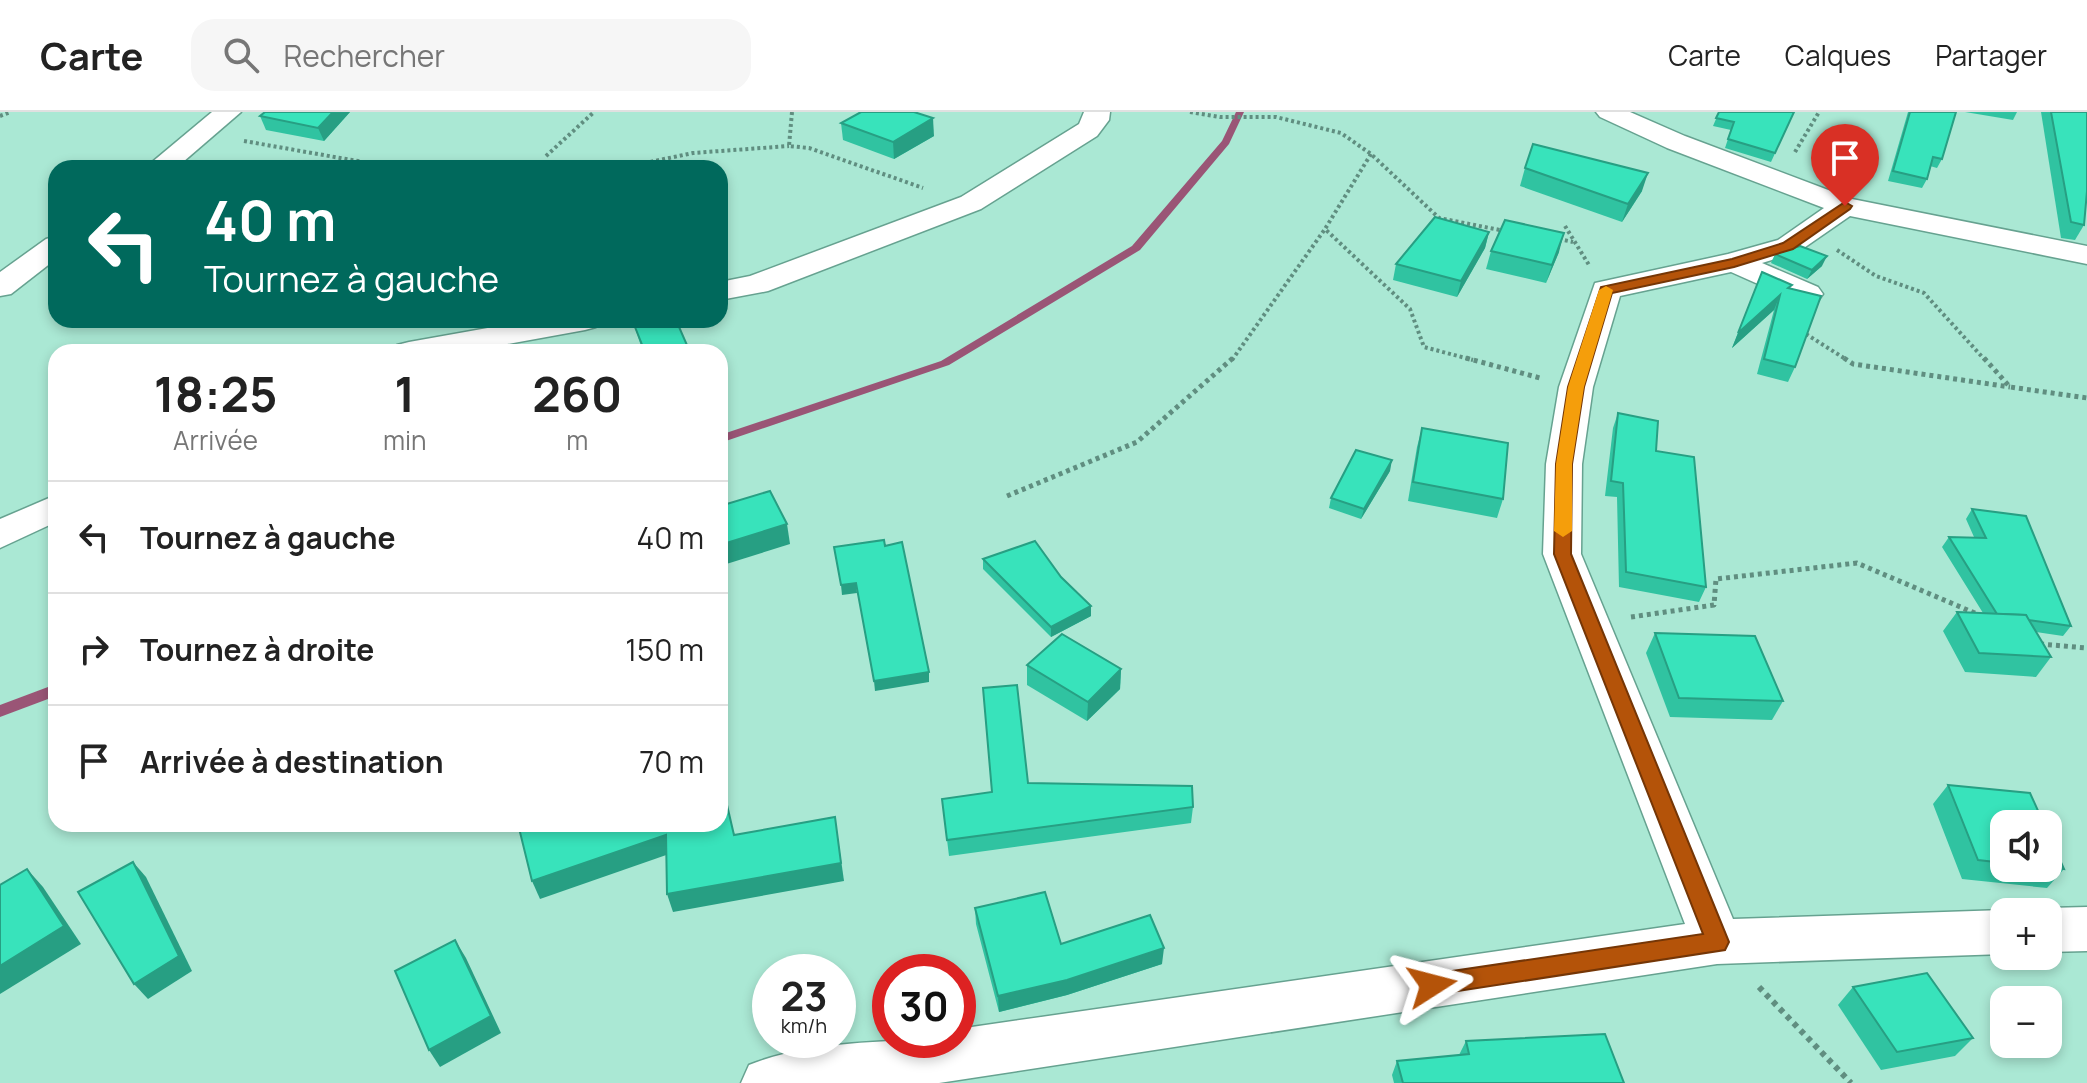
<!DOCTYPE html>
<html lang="fr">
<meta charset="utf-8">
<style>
:root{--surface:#fff;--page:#f6f6f6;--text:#222;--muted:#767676;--line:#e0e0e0}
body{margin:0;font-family:Manrope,sans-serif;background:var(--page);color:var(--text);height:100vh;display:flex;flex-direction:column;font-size:30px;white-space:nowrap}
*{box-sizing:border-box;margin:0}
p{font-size:26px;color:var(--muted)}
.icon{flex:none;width:44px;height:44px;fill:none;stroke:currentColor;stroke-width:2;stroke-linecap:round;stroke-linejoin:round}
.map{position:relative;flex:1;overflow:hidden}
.details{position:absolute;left:48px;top:232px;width:680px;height:488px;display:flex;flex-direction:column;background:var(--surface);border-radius:24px;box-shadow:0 4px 12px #0003}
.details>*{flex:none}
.guide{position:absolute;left:48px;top:48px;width:680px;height:168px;border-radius:24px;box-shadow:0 4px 12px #0003;background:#00695c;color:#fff;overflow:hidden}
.buttons{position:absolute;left:1990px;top:698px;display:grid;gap:16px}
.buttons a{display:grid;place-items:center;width:72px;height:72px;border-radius:16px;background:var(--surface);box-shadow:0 4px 12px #0003;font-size:40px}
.speed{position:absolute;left:752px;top:842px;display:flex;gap:16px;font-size:40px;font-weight:700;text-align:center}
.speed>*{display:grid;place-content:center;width:104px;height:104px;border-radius:50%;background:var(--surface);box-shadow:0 4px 12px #0003;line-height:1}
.speed small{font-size:20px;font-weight:400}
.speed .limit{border:12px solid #d22;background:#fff;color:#111}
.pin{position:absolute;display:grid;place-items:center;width:68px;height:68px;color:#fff;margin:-82px -34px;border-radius:50% 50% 50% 0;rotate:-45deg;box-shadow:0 0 8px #0007}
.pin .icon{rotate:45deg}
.me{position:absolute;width:88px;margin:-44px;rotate:81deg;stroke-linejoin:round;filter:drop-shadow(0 0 6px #0008)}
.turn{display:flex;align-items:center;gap:28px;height:168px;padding:0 24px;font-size:36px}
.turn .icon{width:104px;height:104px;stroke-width:2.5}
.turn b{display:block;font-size:56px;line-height:68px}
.eta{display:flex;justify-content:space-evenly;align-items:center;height:136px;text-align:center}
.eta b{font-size:48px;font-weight:700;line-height:56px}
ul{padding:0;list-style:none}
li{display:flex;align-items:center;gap:24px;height:112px;padding:0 24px;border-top:2px solid var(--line)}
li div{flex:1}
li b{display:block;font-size:30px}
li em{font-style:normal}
header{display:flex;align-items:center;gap:48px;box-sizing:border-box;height:112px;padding:0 40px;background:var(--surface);border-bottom:2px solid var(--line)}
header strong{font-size:38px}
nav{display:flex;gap:44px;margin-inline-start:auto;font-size:28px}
.search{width:560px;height:72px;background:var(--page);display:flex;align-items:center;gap:20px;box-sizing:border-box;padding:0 28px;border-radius:24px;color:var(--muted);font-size:30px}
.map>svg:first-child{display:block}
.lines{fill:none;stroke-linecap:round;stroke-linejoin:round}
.stream{fill:#9a5576;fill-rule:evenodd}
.street-casing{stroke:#66a290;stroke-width:3}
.path-far2{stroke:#608e80;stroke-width:4;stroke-dasharray:3 3;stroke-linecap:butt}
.path-far1{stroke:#608e80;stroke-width:5;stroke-dasharray:4 4;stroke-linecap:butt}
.path{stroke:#608e80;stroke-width:6;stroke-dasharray:5 5;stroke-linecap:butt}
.street{fill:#fff;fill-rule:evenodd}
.wall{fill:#30c3a1}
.shaded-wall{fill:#279f83}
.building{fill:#38e3bb;stroke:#279f83;stroke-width:2}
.route{fill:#b45309;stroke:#753606;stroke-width:2}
.slow{fill:#f59e0b}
</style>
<header>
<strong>Carte</strong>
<div class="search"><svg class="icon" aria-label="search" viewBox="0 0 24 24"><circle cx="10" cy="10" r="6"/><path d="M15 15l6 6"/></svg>Rechercher</div>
<nav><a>Carte</a><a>Calques</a><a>Partager</a></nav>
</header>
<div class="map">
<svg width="2087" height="971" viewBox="0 0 2087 971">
<rect width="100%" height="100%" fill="#aae8d4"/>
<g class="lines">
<g class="stream">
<path d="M1236 0H1244L1229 32 1140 138 949 253 720 331V323L941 249 1132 134 1222 29Z"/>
<path d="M56 572V584L0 605V593Z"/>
</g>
<g class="street-casing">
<g id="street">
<path d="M212 0H241L176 56H145Z"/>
<path d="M1084 0H1110L1109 8 1097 24 981 97 768 179 720 188V170L750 164 961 85 1079 12Z"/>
<path d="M1596 0H1630L1685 24 1852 87 2087 134V152L1850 104 1798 140 1762 151 1818 175 1823 182 1818 189 1807 191 1796 189 1731 160 1620 184 1593 275 1582 352 1581 442 1733 807 2004 798 2009 800H2004V842L1717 852 939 971H741L749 953C807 929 896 928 958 928V917L1685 812 1543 442 1546 352 1559 275 1595 171 1728 142 1778 128 1824 96 1667 36 1600 5Z"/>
<path d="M56 124V147L11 182 0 184V160L46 127Z"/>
<path d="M532 208H601L596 215 585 218 463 240H393L397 233 409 230Z"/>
<path d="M56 383V410L0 436V407Z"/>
<path d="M2087 795V839L2048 840V800H2037L2048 796Z"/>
</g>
</g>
<g class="path-far2">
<path d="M792 0 789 34 809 36 923 76"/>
<path d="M1190 0 1220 5H1276L1341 21 1371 42 1439 106 1505 119"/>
<path d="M0 4 11 0"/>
<path d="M244 29 397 56"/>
<path d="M1795 40 1819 0"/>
<path d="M1371 42 1325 117 1410 197 1424 235 1473 248"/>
<path d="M546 44 594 0"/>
<path d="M621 56 693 41 789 34"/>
<path d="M1565 114 1589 153"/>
<path d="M1559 127 1573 130"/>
<path d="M1837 138 1876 164 1924 181 1985 248"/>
<path d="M1806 222 1847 248"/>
<path d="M1232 248 1325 117"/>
</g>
<g class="path-far1">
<path d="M1466 246 1540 266"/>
<path d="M1844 246 1853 252 2010 275"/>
<path d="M1984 246 2010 275 2087 286"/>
<path d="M1007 384 1137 330 1233 246"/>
<path d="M1631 505 1714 493 1716 467 1857 451 1977 502"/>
<path d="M2040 532 2087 536"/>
</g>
<path class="path" d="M1759 875 1851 971"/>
<use href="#street" class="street"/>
</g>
<g class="wall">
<path d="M265 0H350L324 29 266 18 260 4Z"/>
<path d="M1719 0H1794L1771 50 1725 36 1731 18 1713 14Z"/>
<path d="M1908 0H1956L1942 47 1937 56 1930 54 1927 67 1922 76 1888 69Z"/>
<path d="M1965 0H2017L2013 8Z"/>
<path d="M2041 0H2087L2084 113 2075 128 2061 126Z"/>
<path d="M841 11 934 24 894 47 843 28Z"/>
<path d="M1525 56 1642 79 1622 110 1520 74Z"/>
<path d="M1489 120 1485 136 1457 185 1393 168 1396 152Z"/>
<path d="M1491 139 1559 140 1546 171 1486 157Z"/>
<path d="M1775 142 1822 154 1807 167 1771 151Z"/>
<path d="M1762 160 1790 176 1795 255 1788 270 1757 262 1774 198 1732 236Z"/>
<path d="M633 210 690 240H643Z"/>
<path d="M1618 301 1706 475 1699 490 1619 475 1617 385 1605 384 1613 316Z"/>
<path d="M1422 316 1503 387 1497 406 1408 389 1417 335Z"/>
<path d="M1390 359 1361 407 1329 396 1331 386Z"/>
<path d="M1972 397 2071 514 2063 524 2036 520 2051 545 2036 565 1965 560 1943 519 1957 500 1983 501 1942 435 1949 425H1974L1966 407Z"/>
<path d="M983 447 1091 504 1051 525 983 457Z"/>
<path d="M1655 521 1783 589 1772 608 1670 605 1646 541Z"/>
<path d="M1027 553 1121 557 1120 577 1087 609 1027 573Z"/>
<path d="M983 576 1028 671 1193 695 1191 711 949 744 942 687 992 680Z"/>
<path d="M1948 673 2004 712V756L2064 757 2047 776 1962 767 1933 692Z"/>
<path d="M975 796 1061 832 1162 852 1067 883 999 900 976 812Z"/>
<path d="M1853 875 1973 926 1955 944 1881 958 1838 893Z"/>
<path d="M1466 929 1624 971H1394L1392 963 1397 949 1459 943Z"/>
</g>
<g class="shaded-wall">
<path d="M333 0H350L324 29 318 16Z"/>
<path d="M933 6 934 24 894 47 893 30Z"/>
<path d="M1648 61 1642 79 1622 110 1628 92Z"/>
<path d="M1489 120 1485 136 1457 185 1461 169Z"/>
<path d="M1564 121 1559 140 1546 171 1552 153Z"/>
<path d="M1827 144 1822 154 1807 167 1812 158Z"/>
<path d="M1780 183 1774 198 1732 236 1738 221Z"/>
<path d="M1392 348 1390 359 1361 407 1364 397Z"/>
<path d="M787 412 790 432 720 454V433Z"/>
<path d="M856 471 857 481 842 483 841 473Z"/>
<path d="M1091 494V504L1051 525V515Z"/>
<path d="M1121 557 1120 577 1087 609 1088 590Z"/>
<path d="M929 560V570L875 579 874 569Z"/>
<path d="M835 705 844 769 673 800 667 782Z"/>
<path d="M666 723 672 741 540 787 532 769Z"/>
<path d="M133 750 146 765 192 859 148 887 134 872Z"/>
<path d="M27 757 43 775 81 832 0 882V854Z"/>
<path d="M455 828 466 846 501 921 440 955 429 938Z"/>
<path d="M1164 836 1162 852 1067 883 999 900 998 884Z"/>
</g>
<g class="building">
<path d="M265 0H333L318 16 260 4Z"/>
<path d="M861 0H914L933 6 893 30 841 11Z"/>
<path d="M1719 0H1794L1775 41 1728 27 1734 10 1716 6Z"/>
<path d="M1910 0H1956L1942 47 1933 45 1927 67 1893 59Z"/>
<path d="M2051 0H2087V79L2084 113 2071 110Z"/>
<path d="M1533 32 1648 61 1628 92 1525 56Z"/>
<path d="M1435 105 1489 120 1461 169 1396 152Z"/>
<path d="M1505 108 1564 121 1552 153 1491 139Z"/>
<path d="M1800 134 1827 144 1812 158 1775 142Z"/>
<path d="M1762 160 1792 173 1788 176 1821 184 1795 255 1764 247 1780 183 1738 221Z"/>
<path d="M640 208H676L690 240H645L633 210Z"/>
<path d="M1618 301 1658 309 1656 339 1694 345 1706 475 1626 460 1623 371 1611 369Z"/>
<path d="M1422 316 1508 331 1503 387 1413 370Z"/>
<path d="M1356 338 1392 348 1364 397 1331 386Z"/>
<path d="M770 379 787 412 720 433V394Z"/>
<path d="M1972 397 2026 404 2071 514 2028 508 2026 503 1997 502 1949 425 1986 426Z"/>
<path d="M884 428 885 434 902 430 929 560 874 569 856 471 841 473 834 435Z"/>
<path d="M1035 429 1061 465 1091 494 1051 515 983 447Z"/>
<path d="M1957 500 2026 503 2051 545 1979 541Z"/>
<path d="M1655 521 1755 524 1783 589 1679 586Z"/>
<path d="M1062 522 1121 557 1088 590 1027 553Z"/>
<path d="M1017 573 1028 671 1192 674 1193 695 947 728 942 687 992 680 983 576Z"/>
<path d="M720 663 734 723 835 705 841 751 667 782 666 723 532 769 518 712H720Z"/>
<path d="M1948 673 2030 681 2044 712H2004V751L1978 748Z"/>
<path d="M2048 721 2064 757 2048 755Z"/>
<path d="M133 750 179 844 134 872 78 780Z"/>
<path d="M27 757 64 814 0 854V773Z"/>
<path d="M1045 780 1061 832 1150 803 1164 836 1067 868 998 884 975 796Z"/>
<path d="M455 828 491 904 429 938 395 859Z"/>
<path d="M1927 861 1973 926 1897 940 1853 875Z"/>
<path d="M1605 922 1624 971H1403L1397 949 1469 942 1466 929Z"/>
</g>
<path class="route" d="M1845 90 1852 94 1850 97 1793 137 1734 155 1612 181 1584 275 1572 352 1571 442 1729 830 1725 838 1432 883 1424 880 1421 873 1424 865 1432 862 1703 822 1554 442 1556 352 1568 275 1601 175 1732 147 1783 131Z"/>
<path class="slow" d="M1606 174 1613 178 1584 275 1572 352V419L1563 425 1554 419 1556 352 1568 275 1599 178Z"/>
</svg>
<div class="buttons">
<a><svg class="icon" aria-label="sound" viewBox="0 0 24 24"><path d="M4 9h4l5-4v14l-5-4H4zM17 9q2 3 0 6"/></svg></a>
<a>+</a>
<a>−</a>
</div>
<div class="speed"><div>23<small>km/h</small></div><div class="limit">30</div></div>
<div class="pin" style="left:1845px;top:94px;background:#d93025"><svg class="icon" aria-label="arrive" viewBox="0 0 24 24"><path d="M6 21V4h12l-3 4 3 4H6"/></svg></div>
<svg class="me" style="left:1432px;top:873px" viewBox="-20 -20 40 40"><path d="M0-17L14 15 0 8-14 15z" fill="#b45309" stroke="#fff" stroke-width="4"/></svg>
<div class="guide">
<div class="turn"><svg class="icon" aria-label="left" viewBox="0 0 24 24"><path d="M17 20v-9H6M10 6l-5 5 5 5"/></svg><div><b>40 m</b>Tournez à gauche</div></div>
</div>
<section class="details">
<div class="eta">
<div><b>18:25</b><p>Arrivée</p></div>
<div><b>1</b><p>min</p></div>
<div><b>260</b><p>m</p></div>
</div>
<ul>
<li><svg class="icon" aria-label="left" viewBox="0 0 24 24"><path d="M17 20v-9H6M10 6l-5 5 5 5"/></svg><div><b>Tournez à gauche</b></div><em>40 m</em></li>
<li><svg class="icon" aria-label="right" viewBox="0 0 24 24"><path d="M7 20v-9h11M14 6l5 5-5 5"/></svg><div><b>Tournez à droite</b></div><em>150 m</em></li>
<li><svg class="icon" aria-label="arrive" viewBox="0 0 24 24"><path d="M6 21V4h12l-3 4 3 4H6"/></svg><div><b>Arrivée à destination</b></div><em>70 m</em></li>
</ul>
</section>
</div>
